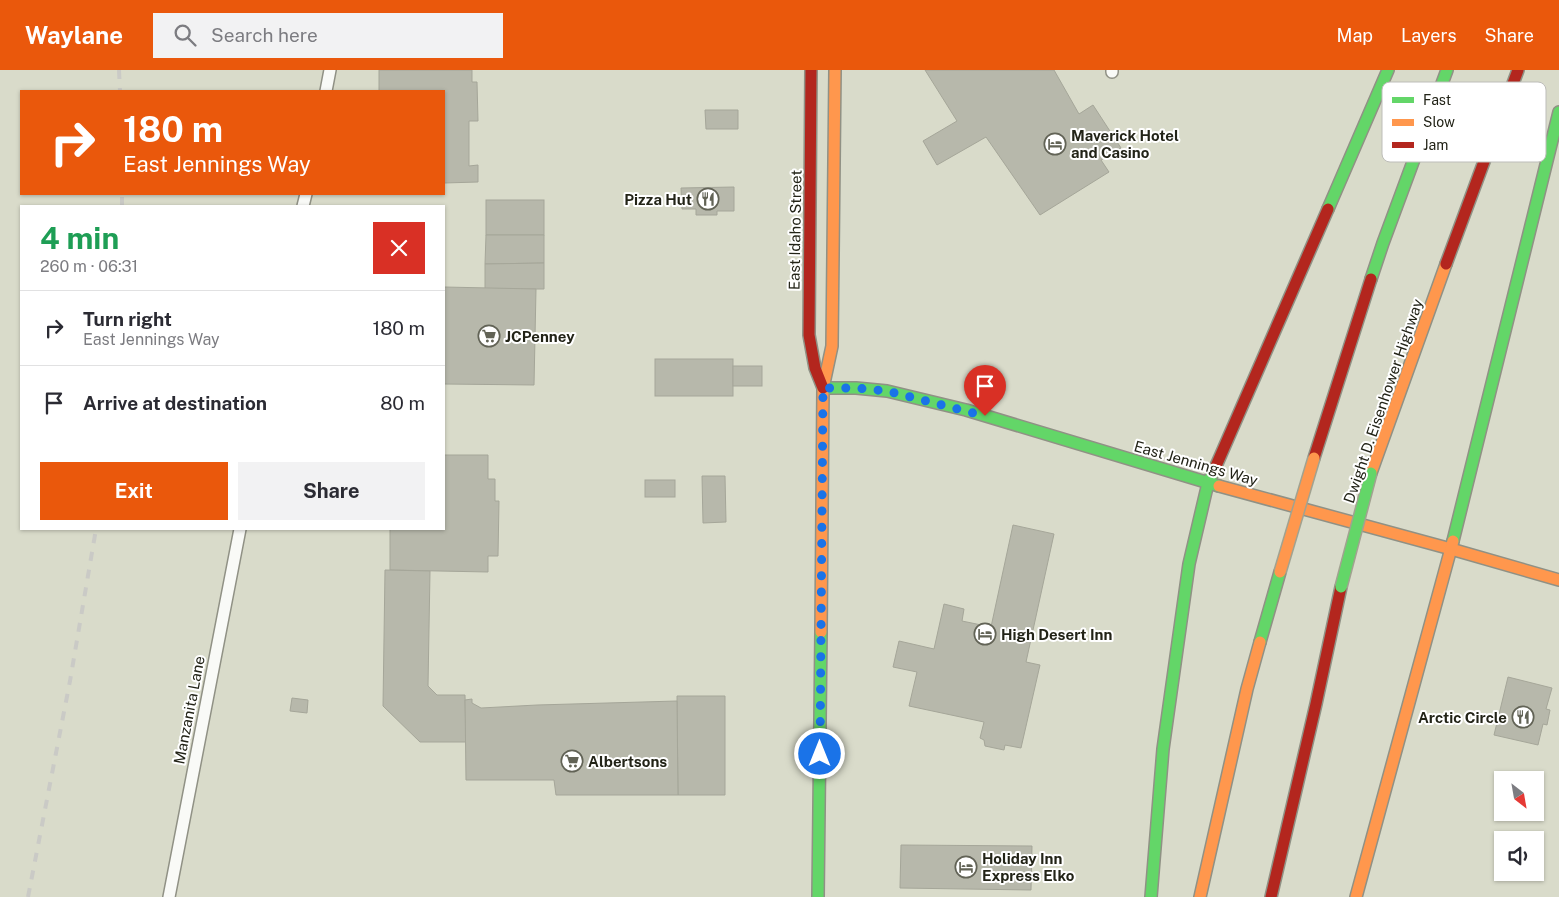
<!DOCTYPE html>
<meta charset="utf-8">
<style>
:root{--surface:#fff;--page:#f2f2f3;--text:#2b2b33;--muted:#7c7c81;--line:#e1e1e2;--accent:#ea580c}
body{margin:0;font-family:"Public Sans",sans-serif;background:var(--page);color:var(--text);height:100vh;display:flex;flex-direction:column;font-size:19px;white-space:nowrap}
*{box-sizing:border-box;margin:0}
p{font-size:16px;color:var(--muted)}
.icon{flex:none;width:28px;height:28px;fill:none;stroke:currentColor;stroke-width:2;stroke-linecap:round;stroke-linejoin:round}
.map{position:relative;flex:1;overflow:hidden}
.panel{position:absolute;left:20px;top:135px;width:425px;height:325px;display:flex;flex-direction:column;background:var(--surface);border-radius:0px;box-shadow:0 1px 4px #0004}
.panel>*{flex:none}
.top-card{position:absolute;left:20px;top:20px;width:425px;height:105px;border-radius:0px;box-shadow:0 1px 4px #0004;background:#ea580c;color:#fff;overflow:hidden}
.needle{width:32px;rotate:149deg}
.fabs{position:absolute;left:1494px;top:701px;display:grid;gap:10px}
.fabs a{display:grid;place-items:center;width:50px;height:50px;border-radius:0px;background:var(--surface);box-shadow:0 1px 4px #0004;font-size:25px}
.pin{position:absolute;display:grid;place-items:center;width:42px;height:42px;color:#fff;margin:-51px -21px;border-radius:50% 50% 50% 0;rotate:-45deg;box-shadow:0 0 5px #0007}
.pin .icon{rotate:45deg}
.me{position:absolute;width:55px;margin:-28px;rotate:0deg;stroke-linejoin:round;filter:drop-shadow(0 0 4px #0008)}
.turn{display:flex;align-items:center;gap:18px;height:105px;padding:0 20px;font-size:22px}
.turn .icon{width:65px;height:65px;stroke-width:2.5}
.turn b{display:block;font-size:35px;line-height:42px}
.round{display:grid;place-items:center;flex:none;width:52px;height:52px;border-radius:0px;background:var(--page)}
.head{display:flex;align-items:center;justify-content:space-between;height:85px;padding:0 20px}
h1{font-size:30px;font-weight:700;line-height:38px;color:#1e9e55}
.button{display:flex;gap:10px;margin-top:auto;padding:10px 20px}
.button a{flex:1;height:58px;border-radius:0px;background:var(--accent);color:#fff;font-size:20px;font-weight:700;line-height:58px;text-align:center}
.button a+a{background:var(--page);color:var(--text)}
ul{padding:0;list-style:none}
li{display:flex;align-items:center;gap:15px;height:75px;padding:0 20px;border-top:1px solid var(--line)}
li div{flex:1}
li b{display:block;font-size:19px}
li em{font-style:normal}
header{display:flex;align-items:center;gap:30px;box-sizing:border-box;height:70px;padding:0 25px;background:var(--accent);color:#fff}
header strong{font-size:24px}
nav{display:flex;gap:28px;margin-inline-start:auto;font-size:18px}
.search{width:350px;height:45px;background:var(--page);display:flex;align-items:center;gap:12px;box-sizing:border-box;padding:0 18px;border-radius:0px;color:var(--muted);font-size:19px}
.map>svg:first-child{display:block}
.building{fill:#b7b8ab;stroke:#a5a699}
.lines{fill:none;stroke-linecap:round;stroke-linejoin:round}
.street-casing{stroke:#909185;stroke-width:14}
.fast-casing{stroke:#909185;stroke-width:14}
.slow-casing{stroke:#909185;stroke-width:14}
.jam-casing{stroke:#909185;stroke-width:14}
.street{stroke:#f9faf7;stroke-width:11}
.fast{stroke:#63d668;stroke-width:11}
.slow{stroke:#ff974d;stroke-width:11}
.jam{stroke:#b3261e;stroke-width:11}
.rail{stroke:#cacac6;stroke-width:4;stroke-dasharray:9 9;stroke-linecap:butt}
.fast-bridge-casing{stroke:#a1a290;stroke-width:14;stroke-linecap:butt}
.slow-bridge-casing{stroke:#a1a290;stroke-width:14;stroke-linecap:butt}
.fast-bridge{stroke:#63d668;stroke-width:11}
.slow-bridge{stroke:#ff974d;stroke-width:11}
.route{stroke:#1a73e8;stroke-width:9;stroke-dasharray:0 16.2}
.labels{text-anchor:middle;dominant-baseline:central;stroke-width:4;stroke-linejoin:round;paint-order:stroke}
.poi-label{font-size:15px;font-weight:bold;fill:#222317;stroke:#fff;text-anchor:start}
.street-label{font-size:15px;fill:#222317;stroke:#fff}
.key{fill:#fff;stroke:#bdbdb9;stroke-width:1}
.key-label{font-size:14px;fill:#222317}
</style>
<header>
<strong>Waylane</strong>
<div class="search"><svg class="icon" aria-label="search" viewBox="0 0 24 24"><circle cx="10" cy="10" r="6"/><path d="M15 15l6 6"/></svg>Search here</div>
<nav><a>Map</a><a>Layers</a><a>Share</a></nav>
</header>
<div class="map">
<svg width="1559" height="827" viewBox="0 0 1559 827">
<rect width="100%" height="100%" fill="#d9dbca"/>
<g class="building">
<path d="M379 0H472V12H477L478 51H469V96L478 95V112L444 113V21H379Z"/>
<path d="M925 0H1054L1079 44 1093 35 1121 78 1101 90 1109 102 1040 145 986 67 937 95 923 71 957 51Z"/>
<path d="M705 40H738V59H706Z"/>
<path d="M734 117V141H717V145H696V139H682L681 118Z"/>
<rect x="486" y="130" width="58" height="35"/>
<path d="M486 165H544V193L485 194Z"/>
<path d="M544 193V219H485V194Z"/>
<path d="M444 217 536 219 534 315 444 314Z"/>
<rect x="655" y="289" width="78" height="37"/>
<rect x="733" y="296" width="29" height="20"/>
<path d="M444 385H488V409H495V431H499L498 486H488V502L390 500V459H444Z"/>
<path d="M702 406H725L726 452 703 453Z"/>
<rect x="645" y="410" width="30" height="17"/>
<path d="M1013 455 1054 464 1026 592 1040 595 1021 678 1005 675 1004 680 985 676 984 670 980 668 984 652 909 636 917 602 893 597 899 571 934 579 944 534 964 539 962 551 991 557Z"/>
<path d="M385 500 430 501 428 616 437 625H465L466 672H420L383 636Z"/>
<path d="M1508 607 1552 618 1546 639 1550 640 1547 655 1543 654 1538 675 1494 665Z"/>
<path d="M677 626H725V725H678Z"/>
<path d="M292 628 308 630 307 643 290 641Z"/>
<path d="M472 629V633L481 638 537 635 677 631 678 725H556L554 710H466L465 630Z"/>
<path d="M901 775 1032 776 1031 820 900 818Z"/>
</g>
<g class="lines">
<g class="street-casing">
<g id="street">
<path d="M1112 2V0"/>
<path d="M326 21 330 0"/>
<path d="M303 136 306 124"/>
<path d="M169 827 240 459"/>
</g>
</g>
<g class="fast-casing">
<g id="fast">
<path d="M1328 139 1388 0"/>
<path d="M1371 209 1383 173 1447 0"/>
<path d="M823 318H856L887 321 966 340 1219 416"/>
<path d="M1453 471 1559 42"/>
<path d="M1260 572 1280 502"/>
<path d="M818 827 821 562"/>
<path d="M1151 827 1163 679 1189 494 1208 413 1216 396"/>
</g>
</g>
<g class="slow-casing">
<g id="slow">
<path d="M823 318 832 276 835 0"/>
<path d="M1371 403 1446 194"/>
<path d="M1219 416 1451 479"/>
<path d="M1451 479 1559 510"/>
<path d="M821 562 823 318"/>
<path d="M1200 827 1247 619 1260 572"/>
<path d="M1356 827 1453 471"/>
</g>
</g>
<g class="jam-casing">
<g id="jam">
<path d="M811 0 809 265 815 298 823 318"/>
<path d="M1446 194 1518 0"/>
<path d="M1314 388 1371 209"/>
<path d="M1216 396 1328 139"/>
<path d="M1271 827 1316 634 1341 517"/>
</g>
</g>
<use href="#street" class="street"/>
<use href="#fast" class="fast"/>
<use href="#slow" class="slow"/>
<use href="#jam" class="jam"/>
<g class="rail">
<path d="M119 0 120 21"/>
<path d="M122 136V124"/>
<path d="M28 827 70 611 96 459"/>
</g>
<g class="fast-bridge-casing">
<path id="fast-bridge" d="M1341 517 1371 403"/>
</g>
<g class="slow-bridge-casing">
<path id="slow-bridge" d="M1280 502 1314 388"/>
</g>
<use href="#fast-bridge" class="fast-bridge"/>
<use href="#slow-bridge" class="slow-bridge"/>
</g>
<g class="lines">
<path class="route" d="M820 684 823 318H856L887 321 985 346"/>
</g>
<defs>
<g id="hotel-ring" transform="scale(1.125)"><circle r="9.5" fill="#fff" stroke="#626356" stroke-width="1.5"/><path d="M-6-4.5h1.5V1H6V5H4.5V3h-9V5H-6ZM-4 0a1.8 1.8 0 1 1 3.6 0ZM.5 0V-2.5h3Q6-2.5 6 0Z" fill="#626356"/></g>
<g id="restaurant-ring" transform="scale(1.125)"><circle r="9.5" fill="#fff" stroke="#626356" stroke-width="1.5"/><path d="M-5-6h1v4h1v-4h1v4h1v-4h1v5L-1.5 .5V6h-2V.5L-5-1ZM5-6V6H3V1.5H1.5Q1.5-4 5-6Z" fill="#626356"/></g>
<g id="supermarket-ring" transform="scale(1.125)"><circle r="9.5" fill="#fff" stroke="#626356" stroke-width="1.5"/><path d="M-6-5.5h2.5l.6 2H6L4.5 2H-2.5L-4.4-4H-6ZM-1.5 3.2a1.3 1.3 0 1 0 .1 0ZM3 3.2a1.3 1.3 0 1 0 .1 0Z" fill="#626356"/></g>
</defs>
<g fill-rule="evenodd">
<use href="#hotel-ring" x="1055" y="74"/>
<use href="#restaurant-ring" x="708" y="129"/>
<use href="#supermarket-ring" x="489" y="266"/>
<use href="#hotel-ring" x="985" y="564"/>
<use href="#restaurant-ring" x="1523" y="647"/>
<use href="#supermarket-ring" x="572" y="691"/>
<use href="#hotel-ring" x="966" y="797"/>
</g>
<g class="labels">
<g class="poi-label">
<text x="1071" y="65">Maverick Hotel<tspan x="1071" dy="17">and Casino</tspan></text>
<text x="692" y="129" text-anchor="end">Pizza Hut</text>
<text x="505" y="266">JCPenney</text>
<text x="1001" y="564">High Desert Inn</text>
<text x="1507" y="647" text-anchor="end">Arctic Circle</text>
<text x="588" y="691">Albertsons</text>
<text x="982" y="788">Holiday Inn<tspan x="982" dy="17">Express Elko</tspan></text>
</g>
<g class="street-label">
<text transform="translate(795 160) rotate(-89)">East Idaho Street</text>
<text transform="translate(1383 331) rotate(-71)">Dwight D. Eisenhower Highway</text>
<text transform="translate(1196 393) rotate(16)">East Jennings Way</text>
<text transform="translate(189 640) rotate(-79)">Manzanita Lane</text>
</g>
</g>
<rect x="1382" y="12" width="164" height="80" rx="8" class="key"/>
<rect x="1392" y="27" width="22" height="6" fill="#63d668"/>
<rect x="1392" y="49" width="22" height="7" fill="#ff974d"/>
<rect x="1392" y="72" width="22" height="6" fill="#b3261e"/>
<g class="key-label">
<text x="1423" y="35">Fast</text>
<text x="1423" y="57">Slow</text>
<text x="1423" y="80">Jam</text>
</g>
</svg>
<div class="fabs">
<a><svg class="needle" viewBox="-14 -14 28 28"><path d="M0-13l5 13h-10z" fill="#e53935"/><path d="M0 13l5-13h-10z" fill="#7c7c81"/></svg></a>
<a><svg class="icon" aria-label="sound" viewBox="0 0 24 24"><path d="M4 9h4l5-4v14l-5-4H4zM17 9q2 3 0 6"/></svg></a>
</div>
<div class="pin" style="left:985px;top:346px;background:#d93025"><svg class="icon" aria-label="arrive" viewBox="0 0 24 24"><path d="M6 21V4h12l-3 4 3 4H6"/></svg></div>
<svg class="me" style="left:820px;top:684px" viewBox="-20 -20 40 40"><circle r="17" fill="#1a73e8" stroke="#fff" stroke-width="3"/><path d="M0-11L8 9 0 5-8 9z" fill="#fff"/></svg>
<div class="top-card">
<div class="turn"><svg class="icon" aria-label="right" viewBox="0 0 24 24"><path d="M7 20v-9h11M14 6l5 5-5 5"/></svg><div><b>180 m</b>East Jennings Way</div></div>
</div>
<section class="panel">
<div class="head"><div><h1>4 min</h1><p>260 m · 06:31</p></div><a class="round" style="background:#d93025;color:#fff"><svg class="icon" aria-label="close" viewBox="0 0 24 24"><path d="M6 6l12 12M18 6L6 18"/></svg></a></div>
<ul>
<li><svg class="icon" aria-label="right" viewBox="0 0 24 24"><path d="M7 20v-9h11M14 6l5 5-5 5"/></svg><div><b>Turn right</b><p>East Jennings Way</p></div><em>180 m</em></li>
<li><svg class="icon" aria-label="arrive" viewBox="0 0 24 24"><path d="M6 21V4h12l-3 4 3 4H6"/></svg><div><b>Arrive at destination</b></div><em>80 m</em></li>
</ul>
<div class="button"><a>Exit</a><a>Share</a></div>
</section>
</div>
